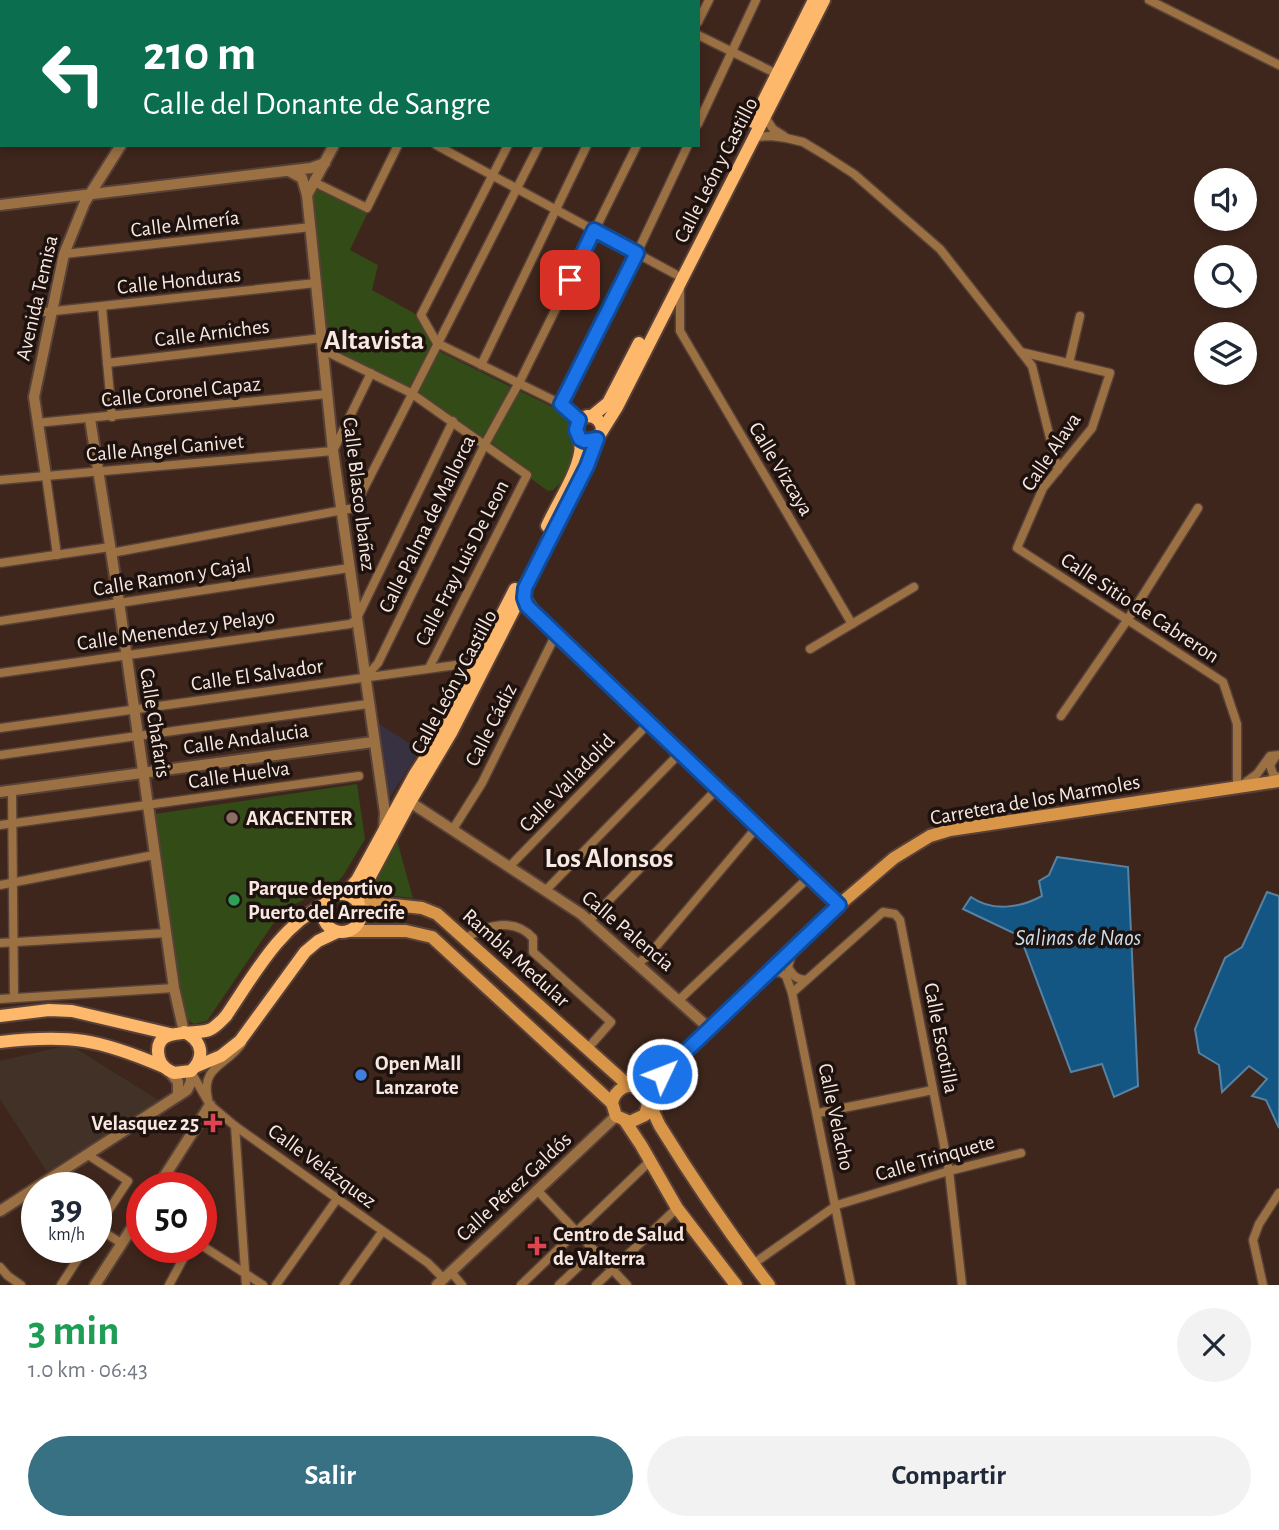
<!DOCTYPE html>
<html lang="es">
<meta charset="utf-8">
<style>
:root{--surface:#fff;--page:#f2f2f3;--text:#1f2937;--muted:#747a83;--accent:#377183}
body{margin:0;font-family:"Alegreya Sans",sans-serif;background:var(--page);color:var(--text);height:100vh;display:flex;flex-direction:column;font-size:26px;white-space:nowrap}
*{box-sizing:border-box;margin:0}
p{font-size:23px;color:var(--muted)}
.icon{flex:none;width:38px;height:38px;fill:none;stroke:currentColor;stroke-width:2;stroke-linecap:round;stroke-linejoin:round}
.map{position:relative;height:1285px;overflow:hidden}
.details{display:flex;flex-direction:column;background:var(--surface);flex:1}
.details>*{flex:none}
.banner{position:absolute;left:0px;top:0px;width:700px;height:147px;box-shadow:0 4px 10px #0003;background:#0b6e4f;color:#fff;overflow:hidden}
.fabs{position:absolute;left:1194px;top:168px;display:grid;gap:14px}
.fabs a{display:grid;place-items:center;width:63px;height:63px;border-radius:50%;background:var(--surface);box-shadow:0 4px 10px #0003;font-size:35px}
.speed{position:absolute;left:21px;top:1172px;display:flex;gap:14px;font-size:35px;font-weight:700;text-align:center}
.speed>*{display:grid;place-content:center;width:91px;height:91px;border-radius:50%;background:var(--surface);box-shadow:0 4px 10px #0003;line-height:1}
.speed small{font-size:18px;font-weight:400}
.speed .limit{border:10px solid #d22;background:#fff;color:#111}
.pin{position:absolute;display:grid;place-items:center;width:60px;height:60px;color:#fff;margin:-30px;border-radius:14px;box-shadow:0 4px 10px #0006}
.me{position:absolute;width:77px;margin:-38px;rotate:47deg;stroke-linejoin:round;filter:drop-shadow(0 0 5px #0008)}
.turn{display:flex;align-items:center;gap:24px;height:147px;padding:0 28px;font-size:32px}
.turn .icon{width:91px;height:91px;stroke-width:2.5}
.turn b{display:block;font-size:49px;line-height:60px}
.round{display:grid;place-items:center;flex:none;width:74px;height:74px;border-radius:37px;background:var(--page)}
.head{display:flex;align-items:center;justify-content:space-between;height:119px;padding:0 28px}
h1{font-size:42px;font-weight:600;line-height:52px;color:#1e9e55}
.cta{display:flex;gap:14px;margin-top:auto;padding:14px 28px}
.cta a{flex:1;height:80px;border-radius:42px;background:var(--accent);color:#fff;font-size:28px;font-weight:600;line-height:80px;text-align:center}
.cta a+a{background:var(--page);color:var(--text)}
.map>svg:first-child{display:block}
.commercial{fill:#383141}
.education{fill:#413126}
.green{fill:#324b17}
.water{fill:#135683;stroke:#5882a0;stroke-width:2}
.lines{fill:none;stroke-linecap:round;stroke-linejoin:round}
.minor-casing{stroke:#584138;stroke-width:11}
.tertiary-casing{stroke:#584138;stroke-width:14}
.secondary-casing{stroke:#584138;stroke-width:16}
.primary-casing{stroke:#584138;stroke-width:16}
.minor{stroke:#9b7143;stroke-width:8}
.tertiary{stroke:#9b7143;stroke-width:10}
.secondary{stroke:#da9648;stroke-width:12}
.primary{stroke:#feb86b;stroke-width:12}
.route-casing{stroke:#114b97;stroke-width:18}
.route{stroke:#1a73e8;stroke-width:12}
.education-dot{fill:#8d6e63;stroke:#1d120e;stroke-width:2.5}
.leisure-dot{fill:#2e9e5b;stroke:#1d120e;stroke-width:2.5}
.shop-dot{fill:#3f7fe0;stroke:#1d120e;stroke-width:2.5}
.health-dot{fill:#e0444e;stroke:#1d120e;stroke-width:2.5}
.labels{text-anchor:middle;dominant-baseline:central;stroke-width:7;stroke-linejoin:round;paint-order:stroke}
.street-label{font-size:21px;fill:#f9e8e2;stroke:#1d120e}
.poi-label{font-size:21px;font-weight:bold;fill:#f9e8e2;stroke:#1d120e;text-anchor:start}
.water-label{font-size:23px;font-style:italic;fill:#ccdff0;stroke:#1d120e}
.district-label{font-size:28px;font-weight:bold;fill:#f9e8e2;stroke:#1d120e}
</style>
<div class="map">
<svg width="1279" height="1285" viewBox="0 0 1279 1285">
<rect width="100%" height="100%" fill="#3e261c"/>
<path class="commercial" d="M379 724 420 750 388 800 377 725Z"/>
<path class="education" d="M64 1046 75 1048 160 1101 47 1172 0 1099V1061Z"/>
<g class="green">
<path d="M316 185 368 212 350 250 378 265 372 290 414 313 432 343 409 389 328 348 312 193Z"/>
<path d="M437 350 511 387 482 438 415 392Z"/>
<path d="M520 391 563 412 571 420 570 432 576 451 565 479 553 490 548 491 530 478 532 472 489 441 517 392Z"/>
<path d="M357 784 365 839 343 876 334 885 293 905 279 915 207 1021 194 1024 185 1018 155 814Z"/>
<path d="M396 837 413 898 376 894 371 884Z"/>
</g>
<g class="water">
<path d="M1057 857 1128 867 1138 1086 1114 1097 1102 1064 1071 1072 1020 936 963 909 971 897C992 912 1020 908 1042 896L1039 881 1049 875Z"/>
<path d="M1267 892 1279 896V1128L1266 1100 1252 1096 1267 1079 1249 1066 1222 1092 1219 1065 1199 1053 1195 1029 1225 958 1242 947Z"/>
</g>
<g class="lines">
<g class="minor-casing">
<g id="minor">
<path d="M93 0 96 2"/>
<path d="M421 0 424 2"/>
<path d="M566 0 569 2"/>
<path d="M633 0 636 2"/>
<path d="M1149 0 1279 65"/>
<path d="M275 2V0"/>
<path d="M341 2 342 0"/>
<path d="M608 2 609 0"/>
<path d="M658 2 659 0"/>
<path d="M698 22 709 0"/>
<path d="M698 35 777 74"/>
<path d="M765 117 773 129 784 136"/>
<path d="M698 124 756 0"/>
<path d="M754 137 771 136 786 138 803 142 823 154 854 174 940 249 1032 366 1058 470"/>
<path d="M436 145 675 274"/>
<path d="M508 145 421 315 437 343 561 404 579 420"/>
<path d="M314 182 367 208 398 145"/>
<path d="M64 254 311 227"/>
<path d="M680 289V331L852 624"/>
<path d="M102 307 112 417"/>
<path d="M45 312 316 283"/>
<path d="M323 350 411 393 527 475 429 668"/>
<path d="M1021 352 1110 373 1092 428 1043 488 1017 548 1223 682 1237 724V784L1233 788"/>
<path d="M107 363 322 338"/>
<path d="M1069 363 1080 316"/>
<path d="M481 365 587 145"/>
<path d="M561 404 637 253 688 145"/>
<path d="M37 423 327 394"/>
<path d="M46 476 57 555"/>
<path d="M0 480 333 451 371 373"/>
<path d="M111 553 354 508 539 145"/>
<path d="M0 563 110 547"/>
<path d="M0 621 349 568"/>
<path d="M810 649 914 587"/>
<path d="M0 673 350 624 356 620 453 421"/>
<path d="M365 678 378 663 485 444 521 379 637 145"/>
<path d="M1061 716 1128 619 1198 508"/>
<path d="M0 728 478 662"/>
<path d="M0 755 368 704"/>
<path d="M1274 759 1270 765 1273 774 1279 778"/>
<path d="M1242 785 1257 774 1270 756 1279 755"/>
<path d="M12 791 14 998"/>
<path d="M0 825 359 776"/>
<path d="M453 829 482 783 556 634"/>
<path d="M510 866 649 723"/>
<path d="M0 885 154 855"/>
<path d="M545 891 680 753"/>
<path d="M589 921 717 789"/>
<path d="M466 938C487 925 514 917 533 938V952L611 1022 588 1048"/>
<path d="M0 943 166 933"/>
<path d="M792 953 788 967C793 976 796 979 806 980"/>
<path d="M637 964 649 955 757 827"/>
<path d="M770 973 780 972 786 976 792 993 851 1285"/>
<path d="M792 993 883 912 895 914 900 920 949 1171 962 1285"/>
<path d="M0 999 174 988"/>
<path d="M679 1000 809 877"/>
<path d="M191 1072 210 1105 235 1126 428 1263 444 1279"/>
<path d="M208 1099C200 1066 228 1065 242 1043"/>
<path d="M818 1113 933 1090"/>
<path d="M235 1126 246 1285"/>
<path d="M88 1155 128 1181 96 1229"/>
<path d="M538 1191 627 1285"/>
<path d="M96 1227 121 1243"/>
<path d="M201 1245 263 1285"/>
<path d="M753 1264 837 1205 949 1171 1021 1153"/>
<path d="M0 1267 8 1276 21 1285"/>
<path d="M451 1272 462 1285"/>
<path d="M61 1285 85 1248"/>
<path d="M169 1285 189 1248"/>
<path d="M276 1285 337 1199"/>
<path d="M344 1285 382 1232"/>
<path d="M521 1285 649 1162"/>
<path d="M559 1285 595 1251"/>
<path d="M596 1285 677 1208"/>
<path d="M1263 1285 1253 1240 1259 1224 1279 1193"/>
</g>
</g>
<g class="tertiary-casing">
<g id="tertiary">
<path d="M209 2 210 0"/>
<path d="M408 2V0"/>
<path d="M289 171 302 178 307 195 333 451 385 813 384 829"/>
<path d="M307 195 334 145"/>
<path d="M0 205 311 168 325 163"/>
<path d="M90 419 119 602 174 988 184 1032"/>
<path d="M46 476 34 397 64 254 85 202 121 145"/>
<path d="M0 792 373 742"/>
<path d="M410 802 581 914 710 1029"/>
<path d="M169 1071 178 1082V1096"/>
<path d="M157 1188 210 1105"/>
<path d="M0 1211 187 1090 191 1082V1071"/>
<path d="M95 1285 142 1212"/>
<path d="M437 1285 616 1116"/>
</g>
</g>
<g class="secondary-casing">
<g id="secondary">
<path d="M525 588V599L535 614 839 905"/>
<path d="M357 901 422 908 437 914 629 1086"/>
<path d="M349 931H406L432 937 612 1103"/>
<path d="M643 1092 839 905 894 858 930 836 950 830 1279 781"/>
<path d="M648 1104 645 1115 630 1122 616 1116 612 1103C615 1090 627 1081 640 1089 647 1094 655 1117 660 1126 694 1181 730 1234 769 1285"/>
<path d="M625 1121 641 1145 677 1208 736 1285"/>
</g>
</g>
<g class="primary-casing">
<g id="primary">
<path d="M753 122 814 0"/>
<path d="M592 416 608 403 639 343"/>
<path d="M547 526C557 504 576 476 580 453 583 441 574 432 579 420L587 416C596 416 602 421 602 431"/>
<circle cx="342" cy="913" r="19"/>
<path d="M341 894 349 889 357 880 415 774 442 732 515 589"/>
<path d="M357 901 410 802 451 733 587 466 597 439 617 407 824 0"/>
<path d="M0 1016 49 1010 72 1011 170 1034"/>
<path d="M184 1032C202 1040 206 1057 191 1071L174 1073C167 1070 161 1066 159 1058 151 1025 192 1036 209 1030 215 1028 221 1021 226 1016 254 975 279 927 325 904"/>
<path d="M0 1042C70 1034 99 1039 164 1067"/>
<path d="M197 1066 221 1056 240 1041 305 952 318 941 337 932"/>
</g>
</g>
<use href="#minor" class="minor"/>
<use href="#tertiary" class="tertiary"/>
<use href="#secondary" class="secondary"/>
<use href="#primary" class="primary"/>
</g>
<g class="lines">
<g class="route-casing">
<path id="route" d="M570 280 594 230 637 253 561 404 579 420 576 430 580 439 584 441 597 439 587 466 525 588 524 598 527 606 839 905 662 1074"/>
</g>
<use href="#route" class="route"/>
</g>
<circle class="education-dot" cx="232" cy="818" r="7"/>
<circle class="leisure-dot" cx="234" cy="900" r="7"/>
<circle class="shop-dot" cx="361" cy="1075" r="7"/>
<g class="health-dot">
<path d="M209.5 1112.5h7v7h7v7h-7v7h-7v-7h-7v-7h7z"/>
<path d="M533.5 1235.5h7v7h7v7h-7v7h-7v-7h-7v-7h7z"/>
</g>
<g class="labels">
<g class="street-label">
<text transform="translate(716 170) rotate(-63)">Calle León y Castillo</text>
<text transform="translate(185 224) rotate(-7)">Calle Almería</text>
<text transform="translate(179 281) rotate(-6)">Calle Honduras</text>
<text transform="translate(37 298) rotate(-77)">Avenida Temisa</text>
<text transform="translate(212 333) rotate(-7)">Calle Arniches</text>
<text transform="translate(181 392) rotate(-6)">Calle Coronel Capaz</text>
<text transform="translate(165 448) rotate(-5)">Calle Angel Ganivet</text>
<text transform="translate(1051 452) rotate(-56)">Calle Alava</text>
<text transform="translate(781 469) rotate(59)">Calle Vizcaya</text>
<text transform="translate(359 494) rotate(83)">Calle Blasco Ibañez</text>
<text transform="translate(427 524) rotate(-64)">Calle Palma de Mallorca</text>
<text transform="translate(462 563) rotate(-63)">Calle Fray Luis De Leon</text>
<text transform="translate(172 577) rotate(-9)">Calle Ramon y Cajal</text>
<text transform="translate(1140 608) rotate(33)">Calle Sitio de Cabreron</text>
<text transform="translate(176 630) rotate(-8)">Calle Menendez y Pelayo</text>
<text transform="translate(257 675) rotate(-8)">Calle El Salvador</text>
<text transform="translate(454 682) rotate(-62)">Calle León y Castillo</text>
<text transform="translate(155 723) rotate(81)">Calle Chafaris</text>
<text transform="translate(491 725) rotate(-63)">Calle Cádiz</text>
<text transform="translate(246 739) rotate(-8)">Calle Andalucia</text>
<text transform="translate(239 775) rotate(-8)">Calle Huelva</text>
<text transform="translate(567 783) rotate(-46)">Calle Valladolid</text>
<text transform="translate(1035 800) rotate(-10)">Carretera de los Marmoles</text>
<text transform="translate(628 931) rotate(40)">Calle Palencia</text>
<text transform="translate(516 958) rotate(42)">Rambla Medular</text>
<text transform="translate(941 1038) rotate(79)">Calle Escotilla</text>
<text transform="translate(836 1117) rotate(78)">Calle Velacho</text>
<text transform="translate(935 1158) rotate(-16)">Calle Trinquete</text>
<text transform="translate(322 1166) rotate(36)">Calle Velázquez</text>
<text transform="translate(514 1187) rotate(-43)">Calle Pérez Galdós</text>
</g>
<g class="poi-label">
<text x="246" y="818">AKACENTER</text>
<text x="248" y="888">Parque deportivo<tspan x="248" dy="24">Puerto del Arrecife</tspan></text>
<text x="375" y="1063">Open Mall<tspan x="375" dy="24">Lanzarote</tspan></text>
<text x="199" y="1123" text-anchor="end">Velasquez 25</text>
<text x="553" y="1234">Centro de Salud<tspan x="553" dy="24">de Valterra</tspan></text>
</g>
<g class="water-label">
<text x="1078" y="938">Salinas de Naos</text>
</g>
<g class="district-label">
<text x="374" y="341">Altavista</text>
<text x="609" y="859">Los Alonsos</text>
</g>
</g>
</svg>
<div class="fabs">
<a><svg class="icon" aria-label="sound" viewBox="0 0 24 24"><path d="M4 9h4l5-4v14l-5-4H4zM17 9q2 3 0 6"/></svg></a>
<a><svg class="icon" aria-label="search" viewBox="0 0 24 24"><circle cx="10" cy="10" r="6"/><path d="M15 15l6 6"/></svg></a>
<a><svg class="icon" aria-label="layers" viewBox="0 0 24 24"><path d="M12 4l9 5-9 5-9-5zM3 14l9 5 9-5"/></svg></a>
</div>
<div class="speed"><div>39<small>km/h</small></div><div class="limit">50</div></div>
<div class="pin" style="left:570px;top:280px;background:#d93025"><svg class="icon" aria-label="arrive" viewBox="0 0 24 24"><path d="M6 21V4h12l-3 4 3 4H6"/></svg></div>
<svg class="me" style="left:662px;top:1074px" viewBox="-20 -20 40 40"><circle r="17" fill="#1a73e8" stroke="#fff" stroke-width="3"/><path d="M0-11L8 9 0 5-8 9z" fill="#fff"/></svg>
<div class="banner">
<div class="turn"><svg class="icon" aria-label="left" viewBox="0 0 24 24"><path d="M17 20v-9H6M10 6l-5 5 5 5"/></svg><div><b>210 m</b>Calle del Donante de Sangre</div></div>
</div>
</div>
<section class="details">
<div class="head"><div><h1>3 min</h1><p>1.0 km · 06:43</p></div><a class="round"><svg class="icon" aria-label="close" viewBox="0 0 24 24"><path d="M6 6l12 12M18 6L6 18"/></svg></a></div>
<div class="cta"><a>Salir</a><a>Compartir</a></div>
</section>
